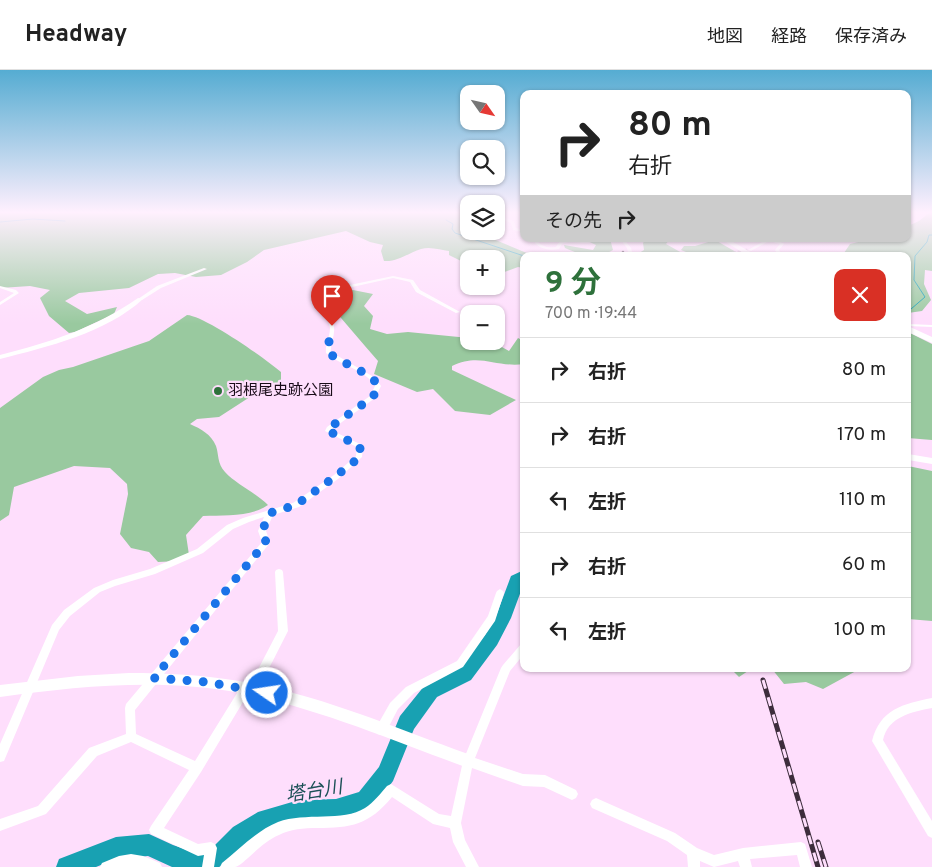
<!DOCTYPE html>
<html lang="ja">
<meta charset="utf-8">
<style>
:root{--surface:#fff;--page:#f6f6f6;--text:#222;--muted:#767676;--line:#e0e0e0;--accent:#2e713b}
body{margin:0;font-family:Overpass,"Noto Sans JP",sans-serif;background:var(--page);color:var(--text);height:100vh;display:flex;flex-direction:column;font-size:19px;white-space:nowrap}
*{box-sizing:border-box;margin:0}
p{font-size:16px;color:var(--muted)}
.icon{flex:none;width:28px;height:28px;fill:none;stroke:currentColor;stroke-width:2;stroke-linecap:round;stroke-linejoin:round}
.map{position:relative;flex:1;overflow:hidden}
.drawer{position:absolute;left:520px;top:182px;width:391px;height:420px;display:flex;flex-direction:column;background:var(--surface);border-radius:10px;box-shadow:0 1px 4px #0004}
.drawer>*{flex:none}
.guide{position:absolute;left:520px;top:20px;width:391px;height:152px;border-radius:10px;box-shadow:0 1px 4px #0004;background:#fff;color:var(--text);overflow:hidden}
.needle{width:32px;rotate:124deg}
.controls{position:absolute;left:460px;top:15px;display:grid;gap:10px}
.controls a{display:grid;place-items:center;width:45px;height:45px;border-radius:10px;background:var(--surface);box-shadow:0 1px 4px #0004;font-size:25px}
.pin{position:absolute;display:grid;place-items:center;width:42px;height:42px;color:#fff;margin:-51px -21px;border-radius:50% 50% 50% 0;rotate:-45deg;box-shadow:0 0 5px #0007}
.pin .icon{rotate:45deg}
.me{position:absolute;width:55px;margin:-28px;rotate:283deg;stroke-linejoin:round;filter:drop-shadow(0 0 4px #0008)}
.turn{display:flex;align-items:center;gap:18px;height:105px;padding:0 25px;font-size:22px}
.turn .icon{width:65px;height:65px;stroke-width:2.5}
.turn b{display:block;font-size:35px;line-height:42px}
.then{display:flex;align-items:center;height:48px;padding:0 25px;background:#0003;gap:10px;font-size:19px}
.round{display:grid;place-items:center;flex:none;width:52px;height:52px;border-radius:10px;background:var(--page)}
.headline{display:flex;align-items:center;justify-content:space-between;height:85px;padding:0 25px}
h1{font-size:30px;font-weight:700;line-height:38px;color:var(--accent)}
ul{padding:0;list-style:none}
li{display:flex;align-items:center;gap:15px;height:65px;padding:0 25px;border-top:1px solid var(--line)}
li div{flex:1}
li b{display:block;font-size:19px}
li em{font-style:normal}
header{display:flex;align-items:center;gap:30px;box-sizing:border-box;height:70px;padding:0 25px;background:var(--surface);border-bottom:1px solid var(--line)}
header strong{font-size:24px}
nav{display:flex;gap:28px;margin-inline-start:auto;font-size:18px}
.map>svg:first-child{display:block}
.green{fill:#99c99f}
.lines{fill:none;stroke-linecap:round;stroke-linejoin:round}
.stream{stroke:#18a1b2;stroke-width:1}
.river{fill:#18a1b2;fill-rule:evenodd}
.street-tunnel{stroke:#dcbeda;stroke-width:4;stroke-dasharray:4 2;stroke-linecap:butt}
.street{fill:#fff;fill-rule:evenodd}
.secondary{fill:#fff;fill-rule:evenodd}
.highway{fill:#fff;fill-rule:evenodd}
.rail-far1-casing{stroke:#3d2d3c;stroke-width:2.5}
.rail-casing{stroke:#3d2d3c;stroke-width:5}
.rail-far1{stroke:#fedefc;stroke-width:1;stroke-dasharray:3;stroke-linecap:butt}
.rail{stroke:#fedefc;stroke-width:3;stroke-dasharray:9;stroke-linecap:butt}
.route{stroke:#1a73e8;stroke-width:9;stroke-dasharray:0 16.2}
.poi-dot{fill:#2e713b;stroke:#fedefc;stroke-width:2}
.labels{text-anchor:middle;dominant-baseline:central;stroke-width:4.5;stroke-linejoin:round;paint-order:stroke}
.poi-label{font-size:15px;fill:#190c18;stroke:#fedefc;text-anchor:start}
.near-water-label{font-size:19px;font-style:italic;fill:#1c5057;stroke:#fedefc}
</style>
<header>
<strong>Headway</strong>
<nav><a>地図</a><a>経路</a><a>保存済み</a></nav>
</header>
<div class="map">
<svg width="932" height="797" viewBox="0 0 932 797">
<rect width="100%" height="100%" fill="#fedefc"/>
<g class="green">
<path d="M0 143H469V161H481L486 166 534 186H524V198L518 197 496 205V189H469V195L449 185V181C441 180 430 176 421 179 408 183 398 192 384 191L381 181 383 175 370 172 346 161 264 180 247 192 221 205 196 207 175 203 158 204 129 218 79 223 65 231 87 244 117 237 114 244 75 262 69 263 49 246 40 228 50 220 30 216 0 218Z"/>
<path d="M929 143H932V201L925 200 924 214 931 230 922 241 908 243V186H842L850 174 871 169H908V156L919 151Z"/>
<path d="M583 169H610L613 180C594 191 585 186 565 178L564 175 593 180 596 175Z"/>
<path d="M646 169H670L666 174 682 183 665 186H642L639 183 644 180 643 173Z"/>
<path d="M715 170 743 186H727L718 182H686L681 180 684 176H695Z"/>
<path d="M348 219 373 224 364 236 373 246 370 259 387 264 408 262 469 268V271H491L509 281 518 268 524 271V294C496 298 480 282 452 296V300L516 330 490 345 455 341 433 319 417 322 374 304 378 291C361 272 345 252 328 233Z"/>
<path d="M187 245C205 246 266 289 281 302V316L275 321 253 325 219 347 197 349 190 354C201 359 211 364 216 376 219 385 217 393 225 402 236 414 256 423 268 435 251 447 224 445 203 446L186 465 189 485 180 491 158 492 149 482 131 478 120 464 128 424 127 414 110 398 74 396 14 417 9 445 0 451V338L43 307 59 300 73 297 149 271Z"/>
<path d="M908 262 932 274V370L908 368Z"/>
<path d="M908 396 932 401V551L908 549Z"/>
<path d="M731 599H855L856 601 823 619 806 612 784 614 772 599H751L739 607Z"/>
</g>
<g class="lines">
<g class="stream">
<path d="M446 150 453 154 452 159 455 163 524 186"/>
<path d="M0 152 33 149 65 151"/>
<path d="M908 239H911L925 227 914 210 915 186 927 172 929 165H932"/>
</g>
<path class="river" d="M524 500V513L511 548 497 575 471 610 437 627 414 659 393 711 373 738 336 751 299 752 263 762 249 773 229 793 219 797H172L148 786 116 789 96 797H56L59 789 116 767 149 764 173 775 196 783 214 776 233 757 258 742 299 730 336 729 359 722 379 697 400 646 425 615 459 598 485 565 496 546 511 506Z"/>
<path class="street-tunnel" d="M732 184 749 180"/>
<g class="street">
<path d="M496 145 514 151 516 158 524 160V162L513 160 511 153 496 147Z"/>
<path d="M532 169H536C541 177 548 178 556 177L559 172 568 169 586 171H588V169H592V172C582 175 572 170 562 174L559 179C548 181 538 179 532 169Z"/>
<path d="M620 169H624L631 178 633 186H629L627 178Z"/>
<path d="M765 169H772L783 173 784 174 779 180 783 186H779L775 180 780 174 769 171 751 181 748 180 766 170Z"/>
<path d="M204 198 207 199 161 218 142 230 138 229 157 216Z"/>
<path d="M393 206 413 210 420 220 460 242 456 243 416 222 410 212 393 208 343 219 332 226 325 235C326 244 334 249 334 258 335 266 330 274 331 282L372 306 377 310 381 316 375 328 331 360 362 375 363 376 362 387 338 409 299 437 273 445 266 461 270 472 269 474 135 640 136 664 195 691 242 615 246 613 250 615 278 561 275 502 276 500 279 499 282 500 283 502 288 561 257 622 253 624 249 622 201 702 164 758 198 774 211 772 215 774 217 778 214 797H202L204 785 198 786 151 764 149 760 151 756 189 700 131 672 97 686 46 744 0 761V749L38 736 89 678 126 664 125 638 126 634 262 472 258 461 264 447 249 452 233 459 203 483 155 504 115 516 100 522 70 546 59 560 4 691 0 692V674L52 555 64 540 94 518 113 510 150 499 197 479 227 455 243 448 293 433 334 405 356 386 357 377 325 361 327 357 370 326 375 316C365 299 341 296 326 283 325 274 330 267 330 258 329 249 321 244 321 235L328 224 340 217Z"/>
<path d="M0 216 16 220 19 223 0 235V232L14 223 0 218Z"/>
<path d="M908 254 932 255V257L908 256Z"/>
<path d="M500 519 503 521 504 523 495 551 463 597 414 623 398 639 385 664 381 665 377 664 376 660 377 656 390 633 406 617 457 591 488 546 496 523 497 521Z"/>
<path d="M524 573V584L510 601 475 688 523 704 545 705 576 720 578 724 576 728 572 730 544 717 523 716 472 698 461 753 465 770 479 797H466L453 772 450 758 433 754 392 727C369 755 351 758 317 758 304 758 290 759 279 765 267 770 257 780 248 788 244 791 240 796 235 797 231 797 224 797 220 797L222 793C240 779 256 761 278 752 305 742 343 752 365 738 374 732 380 724 387 716L391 714 439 744 451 746 463 691 501 598 503 595 521 574Z"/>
<path d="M932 628V638C911 642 888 647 883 670L932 751V768L928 766 872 671C880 639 903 634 932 628Z"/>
<path d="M596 728 675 763 697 778 714 785 743 778 801 772 805 774 812 797H800L797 785 750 789 752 797H740L738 791 714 797 700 791V797H688L687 785 667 771 592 738 590 734 592 730Z"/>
<path d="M131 784 143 786 160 793 162 797H100L102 793 119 786Z"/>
</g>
<g class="secondary">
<path d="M138 228 143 229C106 263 47 277 0 289V285C51 272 95 258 138 228Z"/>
<path d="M908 384 932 388V394L908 390Z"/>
<path d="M129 603C166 603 203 605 239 611 318 624 393 657 468 684L473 686 475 691 473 696 468 698C394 671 320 639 241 623 161 608 80 616 0 627V615L78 606Z"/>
</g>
<g class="highway">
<path d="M721 169H728L757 186H748Z"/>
<path d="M908 256 932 267V273L908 262Z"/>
</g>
<g class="rail-far1-casing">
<path id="rail-far1" d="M623 182 624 186"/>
</g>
<g class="rail-casing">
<g id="rail">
<path d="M763 610 818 797"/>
<path d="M818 772 826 797"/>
</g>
</g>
<use href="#rail-far1" class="rail-far1"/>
<use href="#rail" class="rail"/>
</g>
<linearGradient id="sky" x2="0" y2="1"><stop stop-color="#55acd2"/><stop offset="0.56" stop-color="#fff0fe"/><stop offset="1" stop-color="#fff0fe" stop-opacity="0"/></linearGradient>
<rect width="932" height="254" fill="url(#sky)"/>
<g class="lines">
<path class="route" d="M267 623 207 612 154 608 266 472 262 461 270 443 296 435 336 406 360 387V376L328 361 329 358 373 327 378 316C373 303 342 294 329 283L328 277 332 256"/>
</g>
<circle class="poi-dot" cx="218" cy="321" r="5"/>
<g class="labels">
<g class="poi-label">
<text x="228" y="321">羽根尾史跡公園</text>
</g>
<g class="near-water-label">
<text transform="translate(314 722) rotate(-9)">塔台川</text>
</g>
</g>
</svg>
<div class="controls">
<a><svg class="needle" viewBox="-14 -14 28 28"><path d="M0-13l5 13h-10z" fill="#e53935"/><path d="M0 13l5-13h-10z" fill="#767676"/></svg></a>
<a><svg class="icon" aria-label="search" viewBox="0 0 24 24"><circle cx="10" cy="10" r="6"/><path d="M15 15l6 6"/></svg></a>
<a><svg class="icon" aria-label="layers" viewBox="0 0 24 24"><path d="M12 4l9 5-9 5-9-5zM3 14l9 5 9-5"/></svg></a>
<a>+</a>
<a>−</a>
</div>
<div class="pin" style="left:332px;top:256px;background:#d93025"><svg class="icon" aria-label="arrive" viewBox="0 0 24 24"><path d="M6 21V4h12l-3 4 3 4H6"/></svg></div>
<svg class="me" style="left:267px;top:623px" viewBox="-20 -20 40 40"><circle r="17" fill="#1a73e8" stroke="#fff" stroke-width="3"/><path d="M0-11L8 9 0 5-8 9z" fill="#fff"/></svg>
<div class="guide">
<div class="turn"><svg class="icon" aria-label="right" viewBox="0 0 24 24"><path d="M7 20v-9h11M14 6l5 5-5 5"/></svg><div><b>80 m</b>右折</div></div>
<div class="then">その先<svg class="icon" aria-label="right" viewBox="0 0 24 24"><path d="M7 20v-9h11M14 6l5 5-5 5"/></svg></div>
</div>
<section class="drawer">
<div class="headline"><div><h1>9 分</h1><p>700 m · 19:44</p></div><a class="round" style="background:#d93025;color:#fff"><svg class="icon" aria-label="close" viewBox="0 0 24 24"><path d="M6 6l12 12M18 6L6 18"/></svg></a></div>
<ul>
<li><svg class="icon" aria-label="right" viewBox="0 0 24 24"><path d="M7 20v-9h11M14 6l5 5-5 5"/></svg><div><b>右折</b></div><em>80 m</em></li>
<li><svg class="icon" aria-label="right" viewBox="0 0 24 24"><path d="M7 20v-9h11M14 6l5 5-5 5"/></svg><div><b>右折</b></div><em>170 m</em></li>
<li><svg class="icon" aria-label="left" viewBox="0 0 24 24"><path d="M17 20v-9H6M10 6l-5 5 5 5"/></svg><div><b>左折</b></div><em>110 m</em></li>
<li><svg class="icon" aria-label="right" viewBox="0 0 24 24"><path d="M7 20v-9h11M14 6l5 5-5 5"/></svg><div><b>右折</b></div><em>60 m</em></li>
<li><svg class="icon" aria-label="left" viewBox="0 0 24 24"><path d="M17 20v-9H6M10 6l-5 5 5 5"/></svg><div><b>左折</b></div><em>100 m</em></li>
</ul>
</section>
</div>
